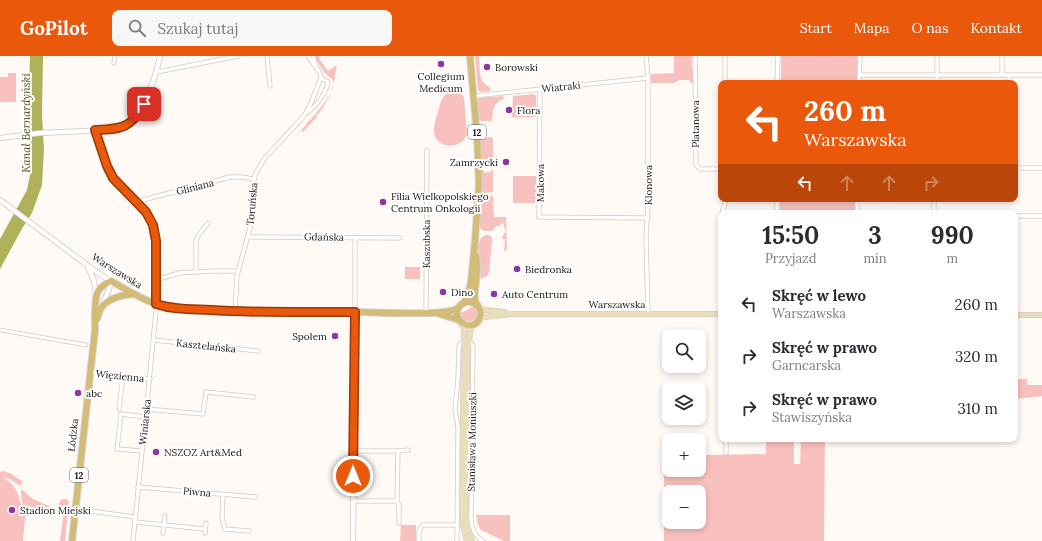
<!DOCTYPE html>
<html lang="pl">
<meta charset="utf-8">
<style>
:root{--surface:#fff;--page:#f7f7f7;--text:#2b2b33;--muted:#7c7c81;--accent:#ea580c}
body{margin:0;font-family:Lora,serif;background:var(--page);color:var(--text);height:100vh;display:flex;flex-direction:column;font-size:15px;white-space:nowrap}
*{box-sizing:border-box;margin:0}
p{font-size:13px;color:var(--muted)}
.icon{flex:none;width:22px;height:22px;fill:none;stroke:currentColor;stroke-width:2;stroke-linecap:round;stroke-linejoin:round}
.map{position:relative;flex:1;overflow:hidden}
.panel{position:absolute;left:718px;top:154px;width:300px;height:232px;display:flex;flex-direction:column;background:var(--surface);border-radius:8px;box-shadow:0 2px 6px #0003}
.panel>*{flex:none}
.guide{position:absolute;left:718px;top:24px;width:300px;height:122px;border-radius:8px;box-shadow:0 2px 6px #0003;background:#ea580c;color:#fff;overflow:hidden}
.controls{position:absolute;left:662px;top:273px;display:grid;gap:8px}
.controls a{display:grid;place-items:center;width:44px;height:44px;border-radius:8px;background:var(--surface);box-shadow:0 2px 6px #0003;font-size:20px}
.pin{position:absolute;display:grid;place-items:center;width:34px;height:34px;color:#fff;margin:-17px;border-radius:8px;box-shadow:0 2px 6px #0006}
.me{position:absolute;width:44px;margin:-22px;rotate:0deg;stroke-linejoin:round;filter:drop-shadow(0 0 3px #0008)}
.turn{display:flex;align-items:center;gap:14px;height:84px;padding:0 20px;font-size:18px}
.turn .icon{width:52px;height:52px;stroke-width:2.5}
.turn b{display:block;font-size:28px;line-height:34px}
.lanes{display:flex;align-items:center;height:38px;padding:0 20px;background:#0003;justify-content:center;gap:20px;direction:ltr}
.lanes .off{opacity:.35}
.eta{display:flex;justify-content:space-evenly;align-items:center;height:68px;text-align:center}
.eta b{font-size:24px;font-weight:700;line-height:28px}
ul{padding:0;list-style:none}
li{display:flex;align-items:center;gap:12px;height:52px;padding:0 20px}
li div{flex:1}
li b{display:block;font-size:15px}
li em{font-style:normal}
header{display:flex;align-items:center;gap:24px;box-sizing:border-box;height:56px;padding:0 20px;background:var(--accent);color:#fff}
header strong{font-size:19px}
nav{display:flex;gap:22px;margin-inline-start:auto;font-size:14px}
.search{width:280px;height:36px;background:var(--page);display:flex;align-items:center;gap:10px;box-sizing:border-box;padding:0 14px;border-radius:8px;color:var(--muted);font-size:15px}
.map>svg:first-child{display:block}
.green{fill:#f9c1bd;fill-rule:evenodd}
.water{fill:#afb25a}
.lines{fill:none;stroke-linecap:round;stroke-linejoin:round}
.pedestrian-casing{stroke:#d1c9c1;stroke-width:4.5}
.minor-casing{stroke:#d1c9c1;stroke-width:5}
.tertiary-casing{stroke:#d1c9c1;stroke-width:6}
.secondary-casing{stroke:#d1c9c1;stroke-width:6}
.primary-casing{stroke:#d5d5d5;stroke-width:8}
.pedestrian{stroke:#fff;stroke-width:3}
.minor{stroke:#fff;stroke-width:3.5}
.tertiary{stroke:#fff;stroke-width:4.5}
.secondary{stroke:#e9debb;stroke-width:5}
.primary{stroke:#d3bd76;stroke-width:6}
.route-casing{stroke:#983908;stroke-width:10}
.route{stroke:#ea580c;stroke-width:7}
.poi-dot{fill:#8e36a3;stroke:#fff;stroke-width:1.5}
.labels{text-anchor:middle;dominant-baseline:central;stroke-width:4;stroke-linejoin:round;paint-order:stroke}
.shield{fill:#fff;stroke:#5d5c5a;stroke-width:1}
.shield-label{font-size:9px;font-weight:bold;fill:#181613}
.poi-label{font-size:10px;fill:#181613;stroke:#fff;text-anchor:start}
.street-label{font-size:10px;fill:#181613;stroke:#fff}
.water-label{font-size:11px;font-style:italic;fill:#50520e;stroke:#fff}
</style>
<header>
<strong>GoPilot</strong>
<div class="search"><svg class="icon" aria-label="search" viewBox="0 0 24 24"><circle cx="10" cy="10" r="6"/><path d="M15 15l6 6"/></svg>Szukaj tutaj</div>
<nav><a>Start</a><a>Mapa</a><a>O nas</a><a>Kontakt</a></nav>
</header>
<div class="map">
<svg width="1042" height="485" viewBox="0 0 1042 485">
<rect width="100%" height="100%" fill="#fffaf5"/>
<g class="green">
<path d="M315 0H319L320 4 328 15 337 9C334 27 330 47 316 60L317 61 303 76 301 75 295 81 306 69H307L306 68C313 61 339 34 332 23 331 22 328 20 327 19 322 14 318 7 315 0Z"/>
<path d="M475 0H479L480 18 482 25 490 32 491 35 481 36 478 34Z"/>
<path d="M674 0H692C692 3 691 8 692 11 693 17 697 22 692 28L689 24H679L674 27H651V18L674 17Z"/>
<rect x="781" y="0" width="76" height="27"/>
<path d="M8 17H16V46H0V21H8Z"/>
<path d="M451 35 459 36 464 41 467 78C462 94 436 94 434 76 433 69 437 61 438 55 441 46 442 39 451 35Z"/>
<path d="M534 38 536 40V61H512L513 40Z"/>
<path d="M503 40 504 43C493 46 493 55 492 65H481L479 64 477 50H478V43L479 42Z"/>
<path d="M491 81 493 82V110L489 105 487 104 482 109H481V83L483 82Z"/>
<path d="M493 113V136L484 137 481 135V114H483L485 117 490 116Z"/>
<rect x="513" y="120" width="23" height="27"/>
<path d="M483 140H493L494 161H506L507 195 504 194 505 183H502L503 179 506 175 504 171V168L501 167 500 170H496L492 175C487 175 481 176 479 170L480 143Z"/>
<rect x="780" y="143" width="75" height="14"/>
<path d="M486 179C490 179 492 180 492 184L489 216 487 220 480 223 481 208 480 207C478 198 475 183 486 179Z"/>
<rect x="405" y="211" width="15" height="12"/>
<path d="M473 250C477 253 478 257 476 262 470 268 462 265 461 257L467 254Z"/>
<path d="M1015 323H1027V329H1042V340L1015 343Z"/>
<path d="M766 383H794V408H800L801 383H825L824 485H664V402H669V414H699V404H701L702 399 766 398ZM669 436H699V466H669Z"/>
<path d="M3 415 10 417 23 426 20 430 10 423 2 421C16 428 18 437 22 451 23 453 25 454 25 456 26 461 23 479 23 485H0V416Z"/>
<path d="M21 433 33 443 51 451 50 455 46 456 23 450 21 441Z"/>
<path d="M62 443H66L69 445 65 485H60L64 455 59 454 58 451 59 447Z"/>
<path d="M476 459H510V485H504L481 474 478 469Z"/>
<path d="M401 469H416V485H400Z"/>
</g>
<path class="water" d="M30 0H43L42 59 44 93 42 129 32 157 23 171 0 213V183L27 134 30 119 32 98 29 85 28 67Z"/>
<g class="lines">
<g class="pedestrian-casing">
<path id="pedestrian" d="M0 274 86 289"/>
</g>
<g class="minor-casing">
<g id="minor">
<path d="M267 0 270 30"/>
<path d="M313 0 316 9"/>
<path d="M646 0 648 22V151L646 179 648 258"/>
<path d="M695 0 696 109 700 113H721"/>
<path d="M725 0V27"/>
<path d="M1002 0V19"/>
<path d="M114 7 115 0"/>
<path d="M157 16 238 0"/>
<path d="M860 19H1042"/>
<path d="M1009 20V27"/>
<path d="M777 27 778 0"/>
<path d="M859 27 860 0"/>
<path d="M937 27V0"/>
<path d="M540 33 539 161 648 162"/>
<path d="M474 40 648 22"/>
<path d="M308 56C318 48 324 40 328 28L327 25 321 22"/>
<path d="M95 74C100 90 104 111 114 124 129 144 148 150 155 177L156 256 133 485"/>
<path d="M1015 112H1042"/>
<path d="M777 143V157"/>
<path d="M137 147 143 144 230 121H241L254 123"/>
<path d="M722 157 725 148V143"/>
<path d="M857 157V143"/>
<path d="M934 157V143"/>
<path d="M1015 160H1042"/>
<path d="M248 181 400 182"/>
<path d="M196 215V185L198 180 208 167"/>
<path d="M156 224 179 217 211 215H238"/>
<path d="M235 256 237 220 251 168 252 132 255 119 264 103 304 60 311 47 321 22 320 17 308 0"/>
<path d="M355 256V182"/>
<path d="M426 257 427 94"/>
<path d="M154 284 258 295"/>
<path d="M469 284 473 290 471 463C472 472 474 480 483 485"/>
<path d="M90 316 150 323"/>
<path d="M119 353 123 320"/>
<path d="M146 353 203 358 206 336 254 341"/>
<path d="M726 383V397"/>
<path d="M142 395 117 393 121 358 146 361"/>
<path d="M398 395 408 394"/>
<path d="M138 431 255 441"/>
<path d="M223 439 222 462 225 473 249 475"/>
<path d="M353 445H397L398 395H354"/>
<path d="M397 445 399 449V467"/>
<path d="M75 453 135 461"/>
<path d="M135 466 205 473"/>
<path d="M163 477 165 460"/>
<path d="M205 477 206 467"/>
<path d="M419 485C419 479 418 473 423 469H457"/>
<path d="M457 485 458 370 455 354 458 322 459 291 460 288 464 286"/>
</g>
</g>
<g class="tertiary-casing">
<g id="tertiary">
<path d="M0 82 40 77 111 74C131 71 138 59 146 42 153 28 157 15 160 0"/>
<path d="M0 144 99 218 111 225 109 233 102 250"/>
<path d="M87 209 94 225 96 238"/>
<path d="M353 485 355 256"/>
</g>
</g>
<g class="secondary-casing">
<g id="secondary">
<path d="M480 252 485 254 505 256"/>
<path d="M1015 259H1042"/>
<path d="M479 264 484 261 512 258H721"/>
<path d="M460 266 464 273 462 460 463 470 467 485"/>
<path d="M472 485 467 470 466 455 468 290 471 272 474 268"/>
</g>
</g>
<g class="primary-casing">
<g id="primary">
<path d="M476 200C477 204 477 208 477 212 477 223 474 233 475 244 475 247 478 249 479 252 482 257 480 265 475 268 471 270 466 270 463 267 449 259 462 238 477 249"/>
<path d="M464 246 467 242 471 226 475 185 479 128 477 80 470 0"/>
<path d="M439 258 459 264"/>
<path d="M97 263C98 260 99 257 100 254 106 242 122 239 134 238"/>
<path d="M72 485 95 274C95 265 94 242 98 235 101 230 106 228 111 225 129 235 147 247 167 251 181 254 197 254 212 255 260 258 307 256 355 256 373 256 448 261 458 252"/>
</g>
</g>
<use href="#pedestrian" class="pedestrian"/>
<use href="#minor" class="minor"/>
<use href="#tertiary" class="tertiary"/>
<use href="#secondary" class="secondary"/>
<use href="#primary" class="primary"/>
</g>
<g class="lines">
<g class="route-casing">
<path id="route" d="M144 48C131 73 120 73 95 74L107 110 113 122 146 156 153 169 156 185V248C174 254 193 253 211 254 259 257 307 256 355 256L353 420"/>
</g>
<use href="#route" class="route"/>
</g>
<g class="poi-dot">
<circle cx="441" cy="8" r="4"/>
<circle cx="487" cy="11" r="4"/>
<circle cx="509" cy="54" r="4"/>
<circle cx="506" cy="106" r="4"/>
<circle cx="383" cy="146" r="4"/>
<circle cx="517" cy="213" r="4"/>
<circle cx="443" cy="236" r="4"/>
<circle cx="494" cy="238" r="4"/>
<circle cx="335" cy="280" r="4"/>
<circle cx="78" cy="337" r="4"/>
<circle cx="156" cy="396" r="4"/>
<circle cx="12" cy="454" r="4"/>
</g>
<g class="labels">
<g class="shield">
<rect x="468" y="69" width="18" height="14" rx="3"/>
<rect x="70" y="412" width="18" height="14" rx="3"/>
</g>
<g class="shield-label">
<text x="477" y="76">12</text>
<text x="79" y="419">12</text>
</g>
<g class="poi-label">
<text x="495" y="11">Borowski</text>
<text x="441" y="20" text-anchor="middle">Collegium<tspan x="441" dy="12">Medicum</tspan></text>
<text x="517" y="54">Flora</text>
<text x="498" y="106" text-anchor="end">Zamrzycki</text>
<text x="391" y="140">Filia Wielkopolskiego<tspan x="391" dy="12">Centrum Onkologii</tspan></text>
<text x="525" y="213">Biedronka</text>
<text x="451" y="236">Dino</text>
<text x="502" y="238">Auto Centrum</text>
<text x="327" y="280" text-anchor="end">Społem</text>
<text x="86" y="337">abc</text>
<text x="164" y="396">NSZOZ Art&amp;Med</text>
<text x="20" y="454">Stadion Miejski</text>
</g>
<g class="street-label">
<text transform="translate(561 31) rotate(-6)">Wiatraki</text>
<text transform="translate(695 68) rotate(-90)">Platanowa</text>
<text transform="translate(540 127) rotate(-90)">Makowa</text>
<text transform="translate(648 129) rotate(-90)">Klonowa</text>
<text transform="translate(195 131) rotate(-14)">Gliniana</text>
<text transform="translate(252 148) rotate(-85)">Toruńska</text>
<text transform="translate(324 181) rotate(1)">Gdańska</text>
<text transform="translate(426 188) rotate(-90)">Kaszubska</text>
<text transform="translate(117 215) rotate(32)">Warszawska</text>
<text x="617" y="248">Warszawska</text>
<text transform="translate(206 290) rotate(6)">Kasztelańska</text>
<text transform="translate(120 320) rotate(6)">Więzienna</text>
<text transform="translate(145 366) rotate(-84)">Winiarska</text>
<text transform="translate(73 379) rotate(-84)">Łódzka</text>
<text transform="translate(472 386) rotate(-89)">Stanisława Moniuszki</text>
<text transform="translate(197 436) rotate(5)">Piwna</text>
</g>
<g class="water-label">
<text transform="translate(26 67) rotate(-90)">Kanał Bernardyński</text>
</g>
</g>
</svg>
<div class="controls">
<a><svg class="icon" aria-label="search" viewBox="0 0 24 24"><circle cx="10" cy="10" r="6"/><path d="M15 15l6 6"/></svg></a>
<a><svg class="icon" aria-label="layers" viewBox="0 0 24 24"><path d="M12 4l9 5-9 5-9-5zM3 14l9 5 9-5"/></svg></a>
<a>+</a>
<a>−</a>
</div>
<div class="pin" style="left:144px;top:48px;background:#d93025"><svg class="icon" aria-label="arrive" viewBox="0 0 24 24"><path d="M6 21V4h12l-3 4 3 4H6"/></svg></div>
<svg class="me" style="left:353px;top:420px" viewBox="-20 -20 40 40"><circle r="17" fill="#ea580c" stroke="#fff" stroke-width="3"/><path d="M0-11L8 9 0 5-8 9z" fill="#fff"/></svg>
<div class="guide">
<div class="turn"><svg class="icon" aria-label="left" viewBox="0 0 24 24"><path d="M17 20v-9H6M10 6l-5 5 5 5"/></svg><div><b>260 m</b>Warszawska</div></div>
<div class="lanes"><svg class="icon" aria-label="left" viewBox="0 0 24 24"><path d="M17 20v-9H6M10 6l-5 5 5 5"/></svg><svg class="icon off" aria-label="ahead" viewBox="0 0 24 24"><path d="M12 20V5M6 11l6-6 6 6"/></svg><svg class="icon off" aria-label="ahead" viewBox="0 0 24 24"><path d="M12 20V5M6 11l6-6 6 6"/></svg><svg class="icon off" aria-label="right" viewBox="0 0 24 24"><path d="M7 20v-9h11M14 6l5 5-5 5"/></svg></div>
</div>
<section class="panel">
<div class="eta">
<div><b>15:50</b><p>Przyjazd</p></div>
<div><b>3</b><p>min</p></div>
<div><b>990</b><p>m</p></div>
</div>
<ul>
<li><svg class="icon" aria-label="left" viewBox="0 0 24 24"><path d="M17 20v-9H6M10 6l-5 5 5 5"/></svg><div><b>Skręć w lewo</b><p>Warszawska</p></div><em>260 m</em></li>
<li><svg class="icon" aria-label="right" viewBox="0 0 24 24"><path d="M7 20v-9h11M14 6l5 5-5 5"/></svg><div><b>Skręć w prawo</b><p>Garncarska</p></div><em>320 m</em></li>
<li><svg class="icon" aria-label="right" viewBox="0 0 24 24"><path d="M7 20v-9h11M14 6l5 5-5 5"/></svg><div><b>Skręć w prawo</b><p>Stawiszyńska</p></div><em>310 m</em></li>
</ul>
</section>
</div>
